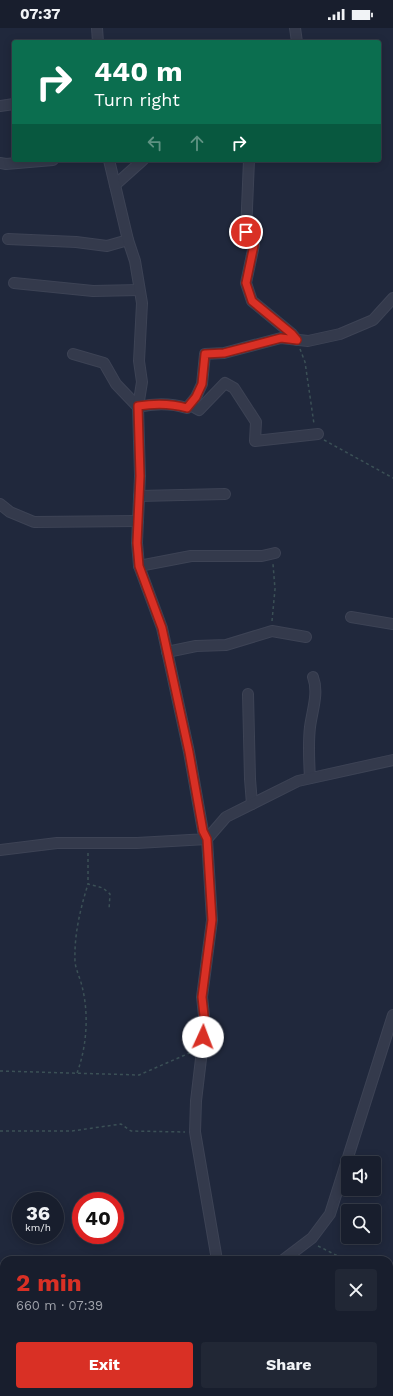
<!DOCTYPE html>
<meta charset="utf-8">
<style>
:root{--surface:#181e2d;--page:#212735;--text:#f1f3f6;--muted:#9fa2aa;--line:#363c49;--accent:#d93025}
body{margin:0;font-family:"Work Sans",sans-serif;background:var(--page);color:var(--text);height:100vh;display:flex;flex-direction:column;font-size:15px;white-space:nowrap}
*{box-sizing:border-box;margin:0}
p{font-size:13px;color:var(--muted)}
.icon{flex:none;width:22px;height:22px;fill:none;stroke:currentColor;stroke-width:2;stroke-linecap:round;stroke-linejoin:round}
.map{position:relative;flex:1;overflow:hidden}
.drawer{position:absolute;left:0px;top:1228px;width:393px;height:140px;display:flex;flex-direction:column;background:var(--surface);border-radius:12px 12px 0 0;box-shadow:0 2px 10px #0003,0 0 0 1px var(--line)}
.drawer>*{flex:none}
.banner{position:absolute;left:12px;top:12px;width:369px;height:122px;border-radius:4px;box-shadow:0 2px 10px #0003,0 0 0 1px var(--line);background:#0b6e4f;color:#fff;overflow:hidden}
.buttons{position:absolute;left:341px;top:1128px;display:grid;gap:8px}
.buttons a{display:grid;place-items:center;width:40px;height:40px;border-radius:4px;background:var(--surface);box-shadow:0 2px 10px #0003,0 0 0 1px var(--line);font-size:20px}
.speed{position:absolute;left:12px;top:1164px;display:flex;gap:8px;font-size:20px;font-weight:700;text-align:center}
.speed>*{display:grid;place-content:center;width:52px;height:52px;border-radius:50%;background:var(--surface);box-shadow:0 2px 10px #0003,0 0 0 1px var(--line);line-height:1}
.speed small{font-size:10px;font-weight:400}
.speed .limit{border:6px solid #d22;background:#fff;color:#111}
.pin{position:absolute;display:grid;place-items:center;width:34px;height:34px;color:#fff;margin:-17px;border:2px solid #fff;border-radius:50%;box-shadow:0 1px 4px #0007}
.me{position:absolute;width:44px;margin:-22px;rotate:2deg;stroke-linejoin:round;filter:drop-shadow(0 0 3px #0008)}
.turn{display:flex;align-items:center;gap:14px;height:84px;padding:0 16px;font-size:18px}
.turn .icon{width:52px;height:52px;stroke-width:2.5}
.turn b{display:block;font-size:28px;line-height:34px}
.lanes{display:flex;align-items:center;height:38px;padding:0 16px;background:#0003;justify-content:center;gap:20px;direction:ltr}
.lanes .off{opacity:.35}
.round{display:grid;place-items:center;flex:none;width:42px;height:42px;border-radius:4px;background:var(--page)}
.head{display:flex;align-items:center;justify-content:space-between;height:68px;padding:0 16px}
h1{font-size:24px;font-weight:700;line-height:30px;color:var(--accent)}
.button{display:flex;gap:8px;margin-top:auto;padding:8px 16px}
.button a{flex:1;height:46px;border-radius:4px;background:var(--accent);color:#fff;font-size:16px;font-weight:700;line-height:46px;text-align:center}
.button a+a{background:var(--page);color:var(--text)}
.status{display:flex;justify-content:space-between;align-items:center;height:28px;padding:0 20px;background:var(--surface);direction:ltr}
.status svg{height:11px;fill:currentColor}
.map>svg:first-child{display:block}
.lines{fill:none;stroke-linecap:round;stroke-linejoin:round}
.minor-casing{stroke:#3d4355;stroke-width:12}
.path{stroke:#3b5056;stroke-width:1.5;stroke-dasharray:3 3;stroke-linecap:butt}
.minor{stroke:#343a4c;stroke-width:10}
.route-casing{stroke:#8d1f18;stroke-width:10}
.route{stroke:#d93025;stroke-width:7}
</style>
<div class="status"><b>07:37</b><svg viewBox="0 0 49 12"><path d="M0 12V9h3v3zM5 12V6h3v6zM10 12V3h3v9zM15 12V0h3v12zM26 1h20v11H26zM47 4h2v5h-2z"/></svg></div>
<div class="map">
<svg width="393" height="1368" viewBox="0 0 393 1368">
<rect width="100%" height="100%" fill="#20283c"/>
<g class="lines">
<g class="minor-casing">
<g id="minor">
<path d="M97 0 98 14"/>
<path d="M295 0 297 14"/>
<path d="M0 78 14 76"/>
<path d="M249 132 246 204 254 217 246 255 252 273 292 306 297 312"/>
<path d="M0 135 6 136 53 132"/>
<path d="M115 157 143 132"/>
<path d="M8 211 76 214 107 218 128 212"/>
<path d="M14 255 93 263 139 262"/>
<path d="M73 326 104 335 116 356 138 379C156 375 170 375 187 380L196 369 202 356 205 326 224 325 281 310 308 313 340 306 373 292 393 270"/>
<path d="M190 377 199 382 225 355 234 360 256 394 255 413 318 406"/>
<path d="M139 468 225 466"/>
<path d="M0 476 10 484 34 494 138 493"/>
<path d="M139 538 191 528H262L275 525"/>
<path d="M351 589 393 596"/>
<path d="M167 624 196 618 226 617 272 603 306 609"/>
<path d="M248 666 250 751 252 776"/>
<path d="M310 750C309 733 308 716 310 699 312 683 319 665 313 649"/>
<path d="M0 822 57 815H137L207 811 203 803 189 724 162 600 139 538 137 515 140 448 138 379 142 354 139 333 142 275 135 233 128 212 109 132"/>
<path d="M217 1232 195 1104 196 1073 205 997 202 969 212 892 207 811 226 789 298 753 393 732"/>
<path d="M283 1232 312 1210 330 1186 393 987"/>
<path d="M389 1360 393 1361"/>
<path d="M223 1368 224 1364"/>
</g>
</g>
<g class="path">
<path d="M300 321 305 334 314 396"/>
<path d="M324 412 393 450"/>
<path d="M272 593 275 561 273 536"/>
<path d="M88 825V856L103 860 110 866 109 882"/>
<path d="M0 1043 139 1047 192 1024"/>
<path d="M77 1045C87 1018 89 986 82 958 80 950 76 942 75 934 74 907 80 882 88 856"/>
<path d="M0 1103H72L121 1096 131 1103 185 1104"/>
<path d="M318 1218 346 1232"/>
<path d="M389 1253 393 1255"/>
</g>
<use href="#minor" class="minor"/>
</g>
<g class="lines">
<g class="route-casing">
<path id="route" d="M203 1009 205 997 202 969 212 892 207 811 203 803 189 724 162 600 139 538 137 515 140 448 138 378C156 375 170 375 187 380L196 369 202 356 205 326 224 325 281 310 297 312 292 306 252 273 246 255 254 217 246 204"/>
</g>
<use href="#route" class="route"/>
</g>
</svg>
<div class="buttons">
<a><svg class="icon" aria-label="sound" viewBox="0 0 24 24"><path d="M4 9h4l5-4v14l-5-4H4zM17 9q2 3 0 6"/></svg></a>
<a><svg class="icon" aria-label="search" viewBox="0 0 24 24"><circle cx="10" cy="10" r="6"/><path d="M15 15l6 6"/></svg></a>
</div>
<div class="speed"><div>36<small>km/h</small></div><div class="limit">40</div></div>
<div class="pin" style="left:246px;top:204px;background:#d93025"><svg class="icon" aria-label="arrive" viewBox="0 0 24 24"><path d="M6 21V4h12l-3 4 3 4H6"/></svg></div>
<svg class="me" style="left:203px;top:1009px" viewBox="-20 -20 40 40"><circle r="19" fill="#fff"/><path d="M0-13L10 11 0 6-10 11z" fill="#d93025"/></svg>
<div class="banner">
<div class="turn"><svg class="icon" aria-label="right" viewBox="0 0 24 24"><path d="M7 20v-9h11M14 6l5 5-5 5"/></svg><div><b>440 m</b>Turn right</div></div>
<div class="lanes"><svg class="icon off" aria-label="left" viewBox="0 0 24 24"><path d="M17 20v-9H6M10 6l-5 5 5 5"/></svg><svg class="icon off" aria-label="ahead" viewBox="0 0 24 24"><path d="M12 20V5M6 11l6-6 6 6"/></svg><svg class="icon" aria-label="right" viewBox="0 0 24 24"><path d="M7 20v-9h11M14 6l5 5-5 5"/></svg></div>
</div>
<section class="drawer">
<div class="head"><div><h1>2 min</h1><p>660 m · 07:39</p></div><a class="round"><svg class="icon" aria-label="close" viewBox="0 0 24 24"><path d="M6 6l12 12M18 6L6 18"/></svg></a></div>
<div class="button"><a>Exit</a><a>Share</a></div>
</section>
</div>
